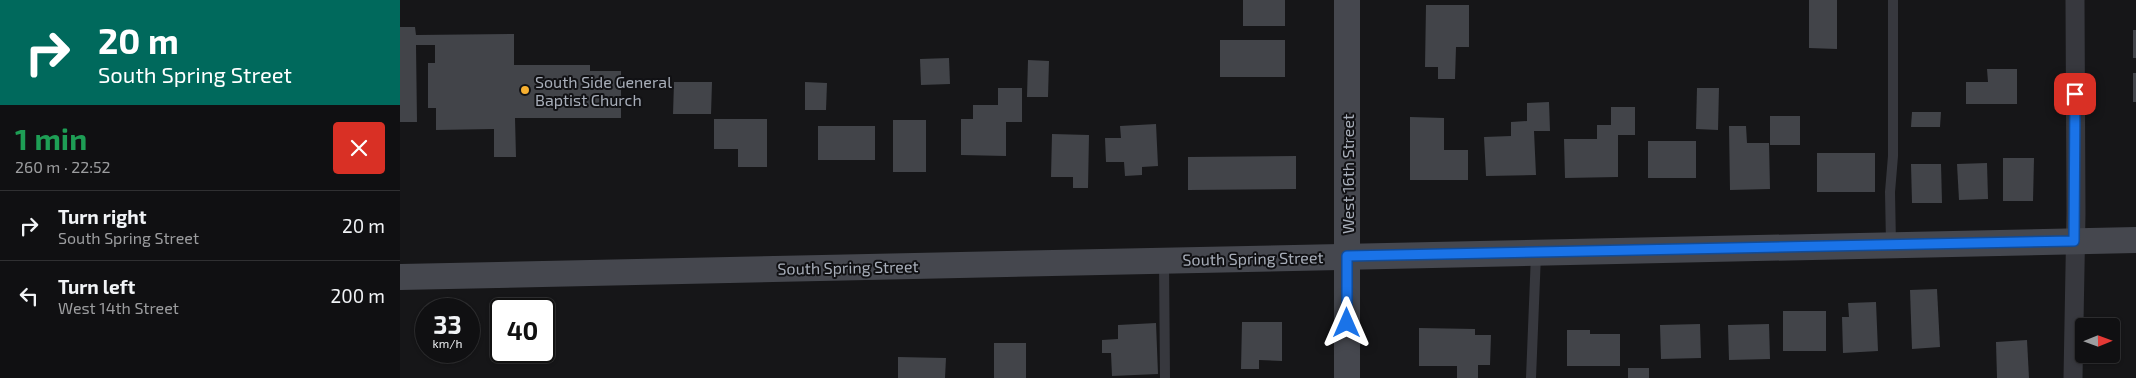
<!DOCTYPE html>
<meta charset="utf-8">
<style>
:root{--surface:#101012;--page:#1e1e20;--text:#f1f3f6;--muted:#9c9d9f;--line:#303032}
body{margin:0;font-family:"Exo 2",sans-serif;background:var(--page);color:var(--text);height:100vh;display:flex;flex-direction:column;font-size:19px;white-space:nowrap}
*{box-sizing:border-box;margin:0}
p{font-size:16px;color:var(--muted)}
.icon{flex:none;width:28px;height:28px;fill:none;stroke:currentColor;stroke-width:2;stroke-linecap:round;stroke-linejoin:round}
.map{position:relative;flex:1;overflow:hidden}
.side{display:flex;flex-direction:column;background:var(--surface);width:400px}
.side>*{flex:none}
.guide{background:#00695c;color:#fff;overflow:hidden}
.needle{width:32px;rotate:89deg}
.fabs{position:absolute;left:1675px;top:318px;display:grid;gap:10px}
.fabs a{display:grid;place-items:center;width:45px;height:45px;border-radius:5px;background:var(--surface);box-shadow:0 1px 4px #0004,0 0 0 1px var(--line);font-size:25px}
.speed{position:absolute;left:15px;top:298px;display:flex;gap:10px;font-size:25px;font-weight:700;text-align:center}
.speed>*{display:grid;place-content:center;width:65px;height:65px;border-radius:50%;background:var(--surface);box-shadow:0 1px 4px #0004,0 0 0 1px var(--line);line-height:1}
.speed small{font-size:12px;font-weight:400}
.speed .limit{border:2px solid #111;border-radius:8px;background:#fff;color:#111}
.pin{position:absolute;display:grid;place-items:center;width:42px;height:42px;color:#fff;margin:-21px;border-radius:10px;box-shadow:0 2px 8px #0006}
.me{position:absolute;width:55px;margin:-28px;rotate:0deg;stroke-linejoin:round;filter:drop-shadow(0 0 4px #0008)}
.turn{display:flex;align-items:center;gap:18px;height:105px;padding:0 15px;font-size:22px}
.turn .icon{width:65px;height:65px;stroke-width:2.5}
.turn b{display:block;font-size:35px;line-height:42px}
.round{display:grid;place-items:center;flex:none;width:52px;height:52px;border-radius:5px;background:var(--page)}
.overview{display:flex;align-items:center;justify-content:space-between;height:85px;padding:0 15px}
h1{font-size:30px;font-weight:700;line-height:38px;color:#1e9e55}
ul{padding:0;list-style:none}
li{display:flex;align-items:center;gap:15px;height:70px;padding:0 15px;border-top:1px solid var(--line)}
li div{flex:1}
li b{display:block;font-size:19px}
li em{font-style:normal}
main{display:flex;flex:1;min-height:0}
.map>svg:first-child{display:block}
.building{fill:#424449}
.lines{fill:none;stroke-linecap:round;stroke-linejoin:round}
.lane{stroke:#37383e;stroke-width:10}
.street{stroke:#37383e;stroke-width:19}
.secondary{stroke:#45474e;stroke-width:26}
.route-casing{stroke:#114b97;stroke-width:12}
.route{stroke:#1a73e8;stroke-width:9}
.poi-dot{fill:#f7b030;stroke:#111114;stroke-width:2}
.labels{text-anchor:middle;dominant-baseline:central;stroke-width:4;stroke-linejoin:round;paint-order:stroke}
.poi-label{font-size:16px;fill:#a8aeb9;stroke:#111114;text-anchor:start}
.street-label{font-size:16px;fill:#a8aeb9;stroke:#111114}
</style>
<main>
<section class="side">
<div class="guide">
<div class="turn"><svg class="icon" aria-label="right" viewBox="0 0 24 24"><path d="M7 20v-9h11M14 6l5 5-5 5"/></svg><div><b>20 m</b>South Spring Street</div></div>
</div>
<div class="overview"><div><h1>1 min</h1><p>260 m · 22:52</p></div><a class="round" style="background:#d93025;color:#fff"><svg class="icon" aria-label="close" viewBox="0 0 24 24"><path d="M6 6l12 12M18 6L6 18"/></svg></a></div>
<ul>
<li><svg class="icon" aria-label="right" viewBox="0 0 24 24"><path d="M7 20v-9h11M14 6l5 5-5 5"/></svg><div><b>Turn right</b><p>South Spring Street</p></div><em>20 m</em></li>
<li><svg class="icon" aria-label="left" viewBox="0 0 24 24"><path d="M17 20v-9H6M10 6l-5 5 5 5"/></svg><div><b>Turn left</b><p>West 14th Street</p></div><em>200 m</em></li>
</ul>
</section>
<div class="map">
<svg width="1736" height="378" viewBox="0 0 1736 378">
<rect width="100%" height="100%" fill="#161618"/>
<g class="building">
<rect x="843" y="0" width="42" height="26"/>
<path d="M1409 0H1437V49L1409 48Z"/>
<path d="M1026 5H1069V47H1056L1055 79H1038V67H1025Z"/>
<path d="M0 27H15L16 35 114 34V65H190V71H221V118H115L116 157H94V129L36 130V108H28V63H35V45H16L17 122H0Z"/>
<rect x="1733" y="30" width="3" height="28"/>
<rect x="820" y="40" width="65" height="37"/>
<path d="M549 58 550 84 521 85 520 59Z"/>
<path d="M628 60 649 61 648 97H627Z"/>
<path d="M1587 69H1617V104H1566V82H1588Z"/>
<rect x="1733" y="73" width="3" height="29"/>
<path d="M274 82H312L311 114H273Z"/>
<path d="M405 82 427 83 426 110H405Z"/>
<path d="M598 88H622V122H606V156L561 155V119H573V105H598Z"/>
<path d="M1297 88H1319L1318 130 1296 129Z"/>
<path d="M1149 102 1150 131H1134L1136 175 1086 176 1084 137 1111 136V122L1127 121V103Z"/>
<path d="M1211 107H1235V135H1218V177L1165 178 1164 139H1197V125H1211Z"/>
<path d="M1512 112H1541L1540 127H1511Z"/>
<rect x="1370" y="116" width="30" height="29"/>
<path d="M1010 117 1044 118V150H1068V180H1010Z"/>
<path d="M314 119H367V167H338V149H314Z"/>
<rect x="493" y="120" width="33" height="52"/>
<path d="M756 124 758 166 742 167V175L725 176 724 162H706L705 138H721L720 126Z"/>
<rect x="418" y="126" width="57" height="34"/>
<path d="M1329 126H1346L1347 143H1369L1370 189 1330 190Z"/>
<path d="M652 134 689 135 688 188H673V177H651Z"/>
<rect x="1248" y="141" width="48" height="37"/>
<rect x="1417" y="153" width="58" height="39"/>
<path d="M896 156V189L788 190V157Z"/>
<path d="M1603 158H1634L1633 201H1603Z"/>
<path d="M1587 163 1588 199 1559 200 1557 164Z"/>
<path d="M1511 164H1541L1542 203H1512Z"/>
<path d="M1537 289 1540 347 1512 349 1510 290Z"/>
<path d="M1476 302 1478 351 1443 353 1442 317H1449L1448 303Z"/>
<rect x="1383" y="311" width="43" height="40"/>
<path d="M842 322H882V361L859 360V369H841Z"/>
<path d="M756 323 758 374 712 376 711 353H702V340L718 339V325Z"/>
<path d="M1300 324 1301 358 1261 359 1260 325Z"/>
<path d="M1369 324 1370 359 1329 360 1328 325Z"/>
<path d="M1019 328 1075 329V335H1091L1090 365H1078V378H1057V366H1019Z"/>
<path d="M1167 330H1190V334H1220V366H1167Z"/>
<path d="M1627 340 1629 378H1597L1596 342Z"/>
<rect x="594" y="343" width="32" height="35"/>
<path d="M498 357 546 358 545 378H498Z"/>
<rect x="1228" y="368" width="21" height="10"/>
</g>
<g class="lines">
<g class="lane">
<path d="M1491 244 1490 192 1493 156V0"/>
<path d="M764 261 765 378"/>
<path d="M1131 378 1136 254"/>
</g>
<path class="street" d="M1673 378 1676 213 1675 0"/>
<g class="secondary">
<path d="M0 277 1736 240"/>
<path d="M947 378V0"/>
</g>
</g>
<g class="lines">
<g class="route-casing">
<path id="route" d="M947 323V256L1674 241 1675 94"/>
</g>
<use href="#route" class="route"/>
</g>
<circle class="poi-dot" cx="125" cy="90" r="5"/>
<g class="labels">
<g class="poi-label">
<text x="135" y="81">South Side General<tspan x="135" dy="18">Baptist Church</tspan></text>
</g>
<g class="street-label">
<text transform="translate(947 174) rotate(-90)">West 16th Street</text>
<text transform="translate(853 258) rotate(-1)">South Spring Street</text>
<text transform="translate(448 267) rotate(-1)">South Spring Street</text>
</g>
</g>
</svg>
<div class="fabs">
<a><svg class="needle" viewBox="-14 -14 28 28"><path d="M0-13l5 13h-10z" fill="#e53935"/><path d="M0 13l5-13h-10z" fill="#9c9d9f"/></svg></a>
</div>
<div class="speed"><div>33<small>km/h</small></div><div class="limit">40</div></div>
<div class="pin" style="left:1675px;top:94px;background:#d93025"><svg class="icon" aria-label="arrive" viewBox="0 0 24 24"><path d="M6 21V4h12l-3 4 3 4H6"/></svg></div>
<svg class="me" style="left:947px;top:323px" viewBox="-20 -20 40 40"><path d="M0-17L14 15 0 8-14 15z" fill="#1a73e8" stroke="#fff" stroke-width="4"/></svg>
</div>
</main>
